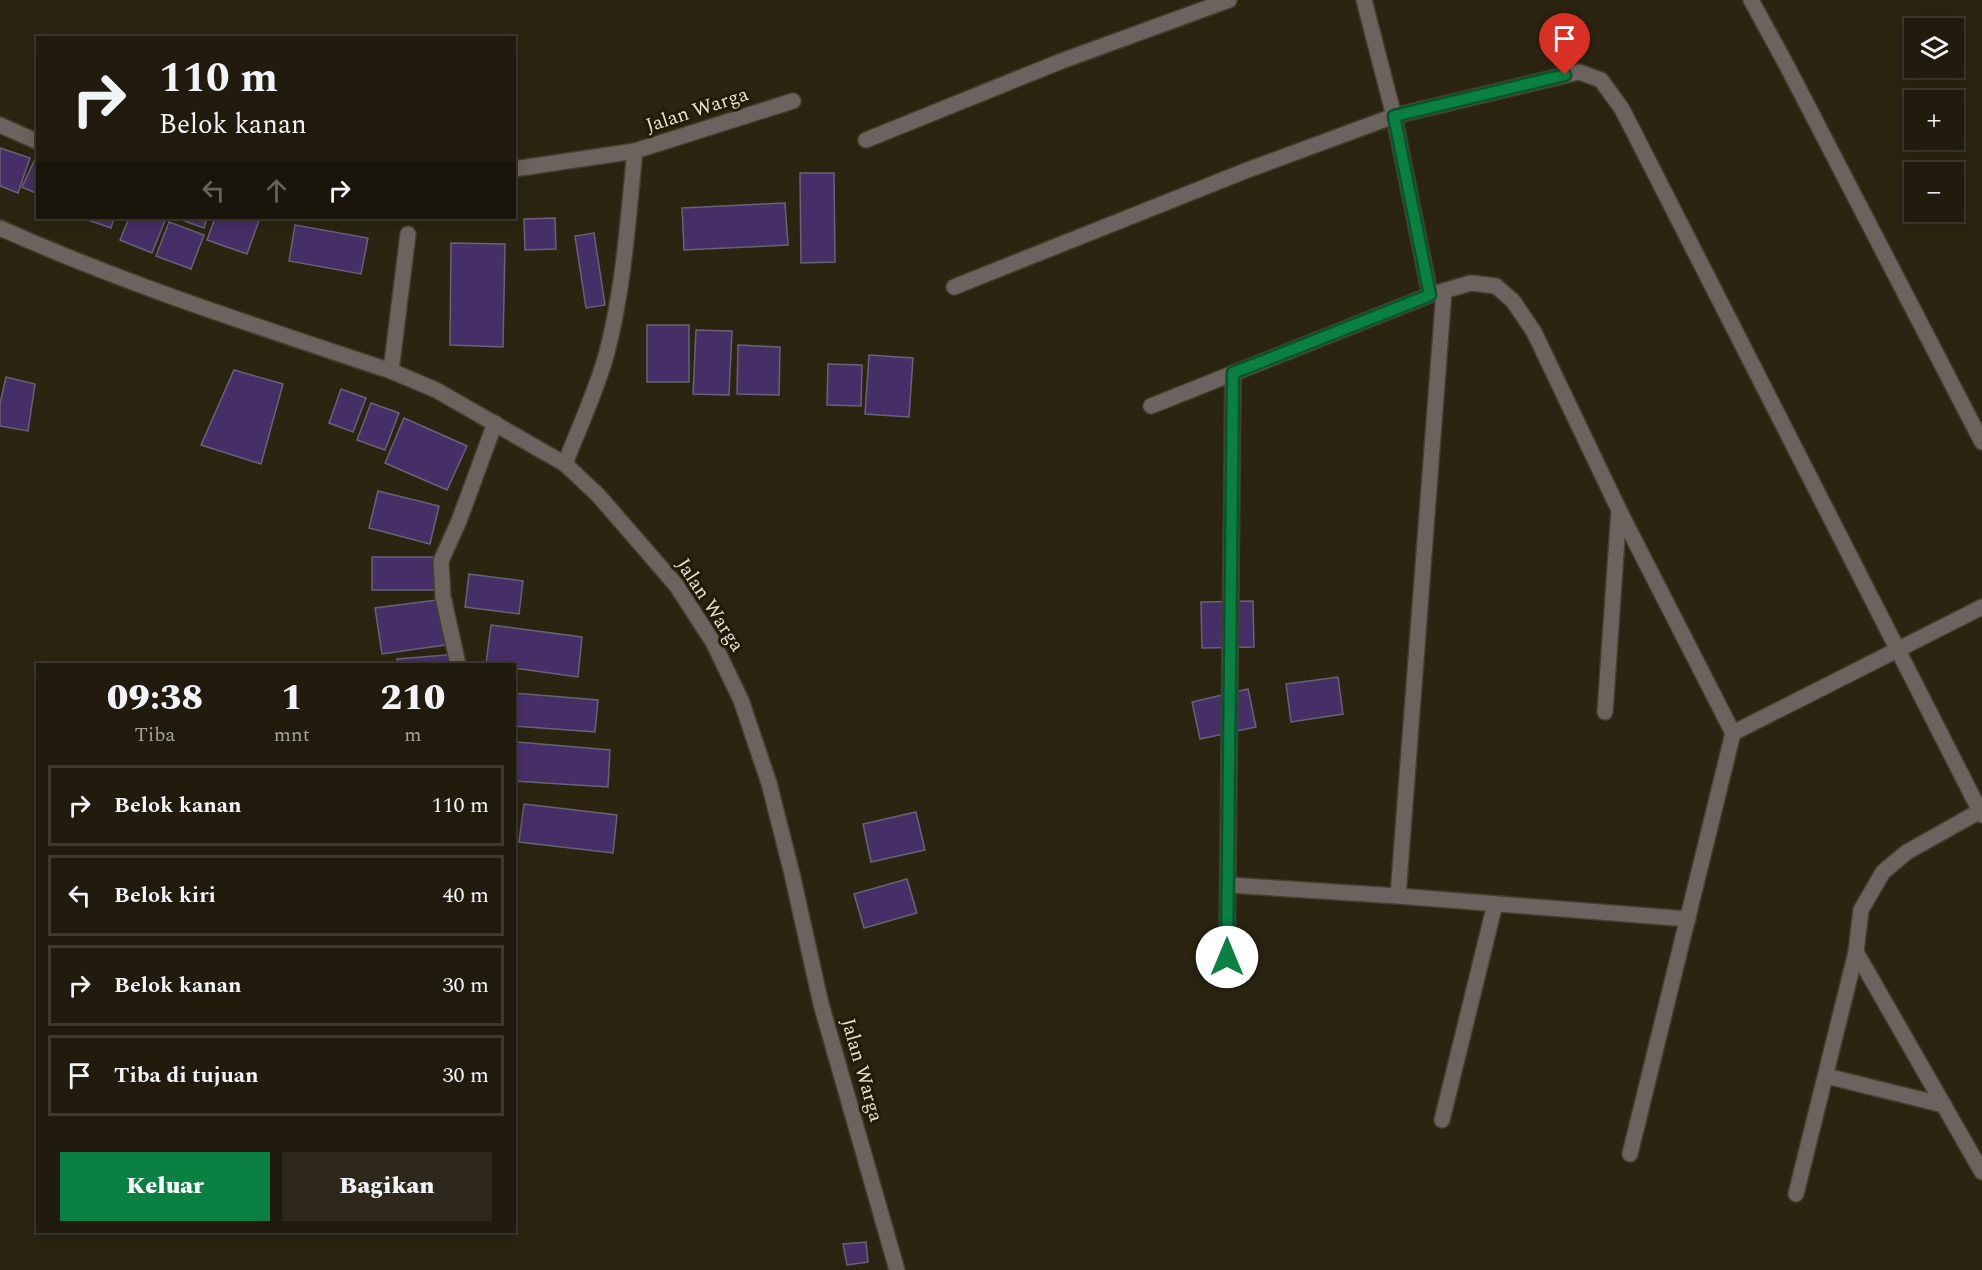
<!DOCTYPE html>
<html lang="id">
<meta charset="utf-8">
<style>
:root{--surface:#201b0d;--page:#2d281b;--text:#f1f3f6;--muted:#a2a19d;--line:#3d392e;--accent:#0b8043}
body{margin:0;font-family:Spectral,serif;background:var(--page);color:var(--text);height:100vh;display:flex;flex-direction:column;font-size:22px;white-space:nowrap}
*{box-sizing:border-box;margin:0}
p{font-size:20px;color:var(--muted)}
.icon{flex:none;width:33px;height:33px;fill:none;stroke:currentColor;stroke-width:2;stroke-linecap:round;stroke-linejoin:round}
.map{position:relative;flex:1;overflow:hidden}
.details{position:absolute;left:36px;top:663px;width:480px;height:570px;display:flex;flex-direction:column;background:var(--surface);border-radius:0px;box-shadow:0 3px 15px #0003,0 0 0 2px var(--line)}
.details>*{flex:none}
.guide{position:absolute;left:36px;top:36px;width:480px;height:183px;border-radius:0px;box-shadow:0 3px 15px #0003,0 0 0 2px var(--line);background:#201b0d;color:var(--text);overflow:hidden}
.fabs{position:absolute;left:1904px;top:18px;display:grid;gap:12px}
.fabs a{display:grid;place-items:center;width:60px;height:60px;border-radius:0px;background:var(--surface);box-shadow:0 3px 15px #0003,0 0 0 2px var(--line);font-size:30px}
.pin{position:absolute;display:grid;place-items:center;width:51px;height:51px;color:#fff;margin:-62px -26px;border-radius:50% 50% 50% 0;rotate:-45deg;box-shadow:0 0 6px #0007}
.pin .icon{rotate:45deg}
.me{position:absolute;width:66px;margin:-33px;rotate:0deg;stroke-linejoin:round;filter:drop-shadow(0 0 4px #0008)}
.turn{display:flex;align-items:center;gap:21px;height:126px;padding:0 24px;font-size:27px}
.turn .icon{width:78px;height:78px;stroke-width:2.5}
.turn b{display:block;font-size:42px;line-height:51px}
.lanes{display:flex;align-items:center;height:57px;padding:0 24px;background:#0003;justify-content:center;gap:30px;direction:ltr}
.lanes .off{opacity:.35}
.eta{display:flex;justify-content:space-evenly;align-items:center;height:102px;text-align:center}
.eta b{font-size:36px;font-weight:800;line-height:42px}
.primary-button{display:flex;gap:12px;margin-top:auto;padding:12px 24px}
.primary-button a{flex:1;height:69px;border-radius:0px;background:var(--accent);color:#fff;font-size:24px;font-weight:800;line-height:69px;text-align:center}
.primary-button a+a{background:var(--page);color:var(--text)}
ul{padding:0;list-style:none}
li{display:flex;align-items:center;gap:18px;height:81px;margin:0 12px 9px;padding:0 12px;border:3px solid var(--line);border-radius:0px}
li div{flex:1}
li b{display:block;font-size:22px}
li em{font-style:normal}
.map>svg:first-child{display:block}
.building{fill:#462f67;stroke:#696277;stroke-width:1.5}
.lines{fill:none;stroke-linecap:round;stroke-linejoin:round}
.minor-casing{stroke:#453e2c;stroke-width:18}
.minor{stroke:#6d635e;stroke-width:15}
.route-casing{stroke:#07532c;stroke-width:15}
.route{stroke:#0b8043;stroke-width:10}
.labels{text-anchor:middle;dominant-baseline:central;stroke-width:6;stroke-linejoin:round;paint-order:stroke}
.street-label{font-size:20px;fill:#e4dfd3;stroke:#211b08}
</style>
<div class="map">
<svg width="1982" height="1270" viewBox="0 0 1982 1270">
<rect width="100%" height="100%" fill="#2b2411"/>
<g class="building">
<path d="M0 148 30 158 18 193 0 186Z"/>
<path d="M35 159 38 160V194L22 187Z"/>
<path d="M800 173H834L835 262 801 263Z"/>
<path d="M785 203 788 245 684 250 682 208Z"/>
<path d="M82 218H114L111 228Z"/>
<path d="M129 218H166L152 253 120 240Z"/>
<path d="M176 218H207L204 228Z"/>
<path d="M215 218H260L247 254 207 240Z"/>
<path d="M555 218 556 249 525 250 524 219Z"/>
<path d="M169 222 204 235 191 269 156 256Z"/>
<path d="M295 225 368 238 361 274 289 261Z"/>
<path d="M594 233 605 305 586 308 575 236Z"/>
<path d="M451 243 505 244 503 347 450 345Z"/>
<rect x="647" y="325" width="42" height="57"/>
<path d="M696 330 732 331 729 395 693 394Z"/>
<path d="M738 345 780 347 779 395 737 394Z"/>
<path d="M869 355 913 358 909 417 865 414Z"/>
<path d="M828 364 862 365 861 406 827 405Z"/>
<path d="M234 370 283 384 261 464 201 445Z"/>
<path d="M6 377 35 384 28 431 0 426V404Z"/>
<path d="M341 389 366 398 353 432 329 423Z"/>
<path d="M371 403 399 413 385 450 357 440Z"/>
<path d="M404 418 467 446 447 490 385 463Z"/>
<path d="M378 491 439 506 430 544 369 528Z"/>
<path d="M372 557H440L439 590H372Z"/>
<path d="M469 574 523 581 519 614 465 607Z"/>
<path d="M452 598 459 643 382 654 375 608Z"/>
<path d="M1253 601 1254 647 1202 648 1201 602Z"/>
<path d="M491 625 582 637 578 677 514 668V664H486Z"/>
<path d="M459 654 460 664H398L397 659Z"/>
<path d="M1338 677 1343 714 1291 722 1286 684Z"/>
<path d="M1248 689 1256 727 1200 739 1192 702Z"/>
<path d="M514 693 598 700 595 732 514 726Z"/>
<path d="M517 742 610 750 608 787 514 781Z"/>
<path d="M524 804 617 815 613 853 519 842Z"/>
<path d="M916 812 925 850 871 862 863 824Z"/>
<path d="M907 879 917 913 864 928 854 894Z"/>
<path d="M866 1242 868 1262 847 1265 843 1244Z"/>
</g>
<g class="lines">
<g class="minor-casing">
<g id="minor">
<path d="M1751 0 1787 66 1982 442"/>
<path d="M793 101 635 151C628 218 624 287 607 352 597 390 579 427 565 464L598 495 676 585 713 642 741 700 769 783 792 874 821 1004 897 1270"/>
<path d="M0 125 38 142"/>
<path d="M866 140 1059 62 1229 0"/>
<path d="M514 169 635 151"/>
<path d="M0 228C127 285 259 327 391 371"/>
<path d="M408 234 391 371 436 390 565 464"/>
<path d="M954 287 1245 171 1394 116 1364 0"/>
<path d="M1430 295 1394 116 1579 72 1601 80 1622 109 1982 815"/>
<path d="M1151 406 1430 295 1471 283 1496 286 1513 301 1534 332 1619 510 1733 733 1630 1154"/>
<path d="M458 664 443 597 441 561 459 521 495 423"/>
<path d="M1605 712 1619 510"/>
<path d="M1733 733 1982 607"/>
<path d="M1228 885 1398 896 1688 919"/>
<path d="M1398 896 1444 291"/>
<path d="M1856 952 1982 1172"/>
<path d="M1227 957 1233 373"/>
<path d="M1826 1076 1944 1105"/>
<path d="M1442 1120 1495 904"/>
<path d="M1796 1194 1856 952 1861 910 1883 872 1907 852 1980 811"/>
</g>
</g>
<use href="#minor" class="minor"/>
</g>
<g class="lines">
<g class="route-casing">
<path id="route" d="M1227 957 1233 373 1430 295 1394 116 1565 75"/>
</g>
<use href="#route" class="route"/>
</g>
<g class="labels">
<g class="street-label">
<text transform="translate(697 110) rotate(-18)">Jalan Warga</text>
<text transform="translate(710 605) rotate(57)">Jalan Warga</text>
<text transform="translate(862 1070) rotate(74)">Jalan Warga</text>
</g>
</g>
</svg>
<div class="fabs">
<a><svg class="icon" aria-label="layers" viewBox="0 0 24 24"><path d="M12 4l9 5-9 5-9-5zM3 14l9 5 9-5"/></svg></a>
<a>+</a>
<a>−</a>
</div>
<div class="pin" style="left:1565px;top:75px;background:#d93025"><svg class="icon" aria-label="arrive" viewBox="0 0 24 24"><path d="M6 21V4h12l-3 4 3 4H6"/></svg></div>
<svg class="me" style="left:1227px;top:957px" viewBox="-20 -20 40 40"><circle r="19" fill="#fff"/><path d="M0-13L10 11 0 6-10 11z" fill="#0b8043"/></svg>
<div class="guide">
<div class="turn"><svg class="icon" aria-label="right" viewBox="0 0 24 24"><path d="M7 20v-9h11M14 6l5 5-5 5"/></svg><div><b>110 m</b>Belok kanan</div></div>
<div class="lanes"><svg class="icon off" aria-label="left" viewBox="0 0 24 24"><path d="M17 20v-9H6M10 6l-5 5 5 5"/></svg><svg class="icon off" aria-label="ahead" viewBox="0 0 24 24"><path d="M12 20V5M6 11l6-6 6 6"/></svg><svg class="icon" aria-label="right" viewBox="0 0 24 24"><path d="M7 20v-9h11M14 6l5 5-5 5"/></svg></div>
</div>
<section class="details">
<div class="eta">
<div><b>09:38</b><p>Tiba</p></div>
<div><b>1</b><p>mnt</p></div>
<div><b>210</b><p>m</p></div>
</div>
<ul>
<li><svg class="icon" aria-label="right" viewBox="0 0 24 24"><path d="M7 20v-9h11M14 6l5 5-5 5"/></svg><div><b>Belok kanan</b></div><em>110 m</em></li>
<li><svg class="icon" aria-label="left" viewBox="0 0 24 24"><path d="M17 20v-9H6M10 6l-5 5 5 5"/></svg><div><b>Belok kiri</b></div><em>40 m</em></li>
<li><svg class="icon" aria-label="right" viewBox="0 0 24 24"><path d="M7 20v-9h11M14 6l5 5-5 5"/></svg><div><b>Belok kanan</b></div><em>30 m</em></li>
<li><svg class="icon" aria-label="arrive" viewBox="0 0 24 24"><path d="M6 21V4h12l-3 4 3 4H6"/></svg><div><b>Tiba di tujuan</b></div><em>30 m</em></li>
</ul>
<div class="primary-button"><a>Keluar</a><a>Bagikan</a></div>
</section>
</div>
